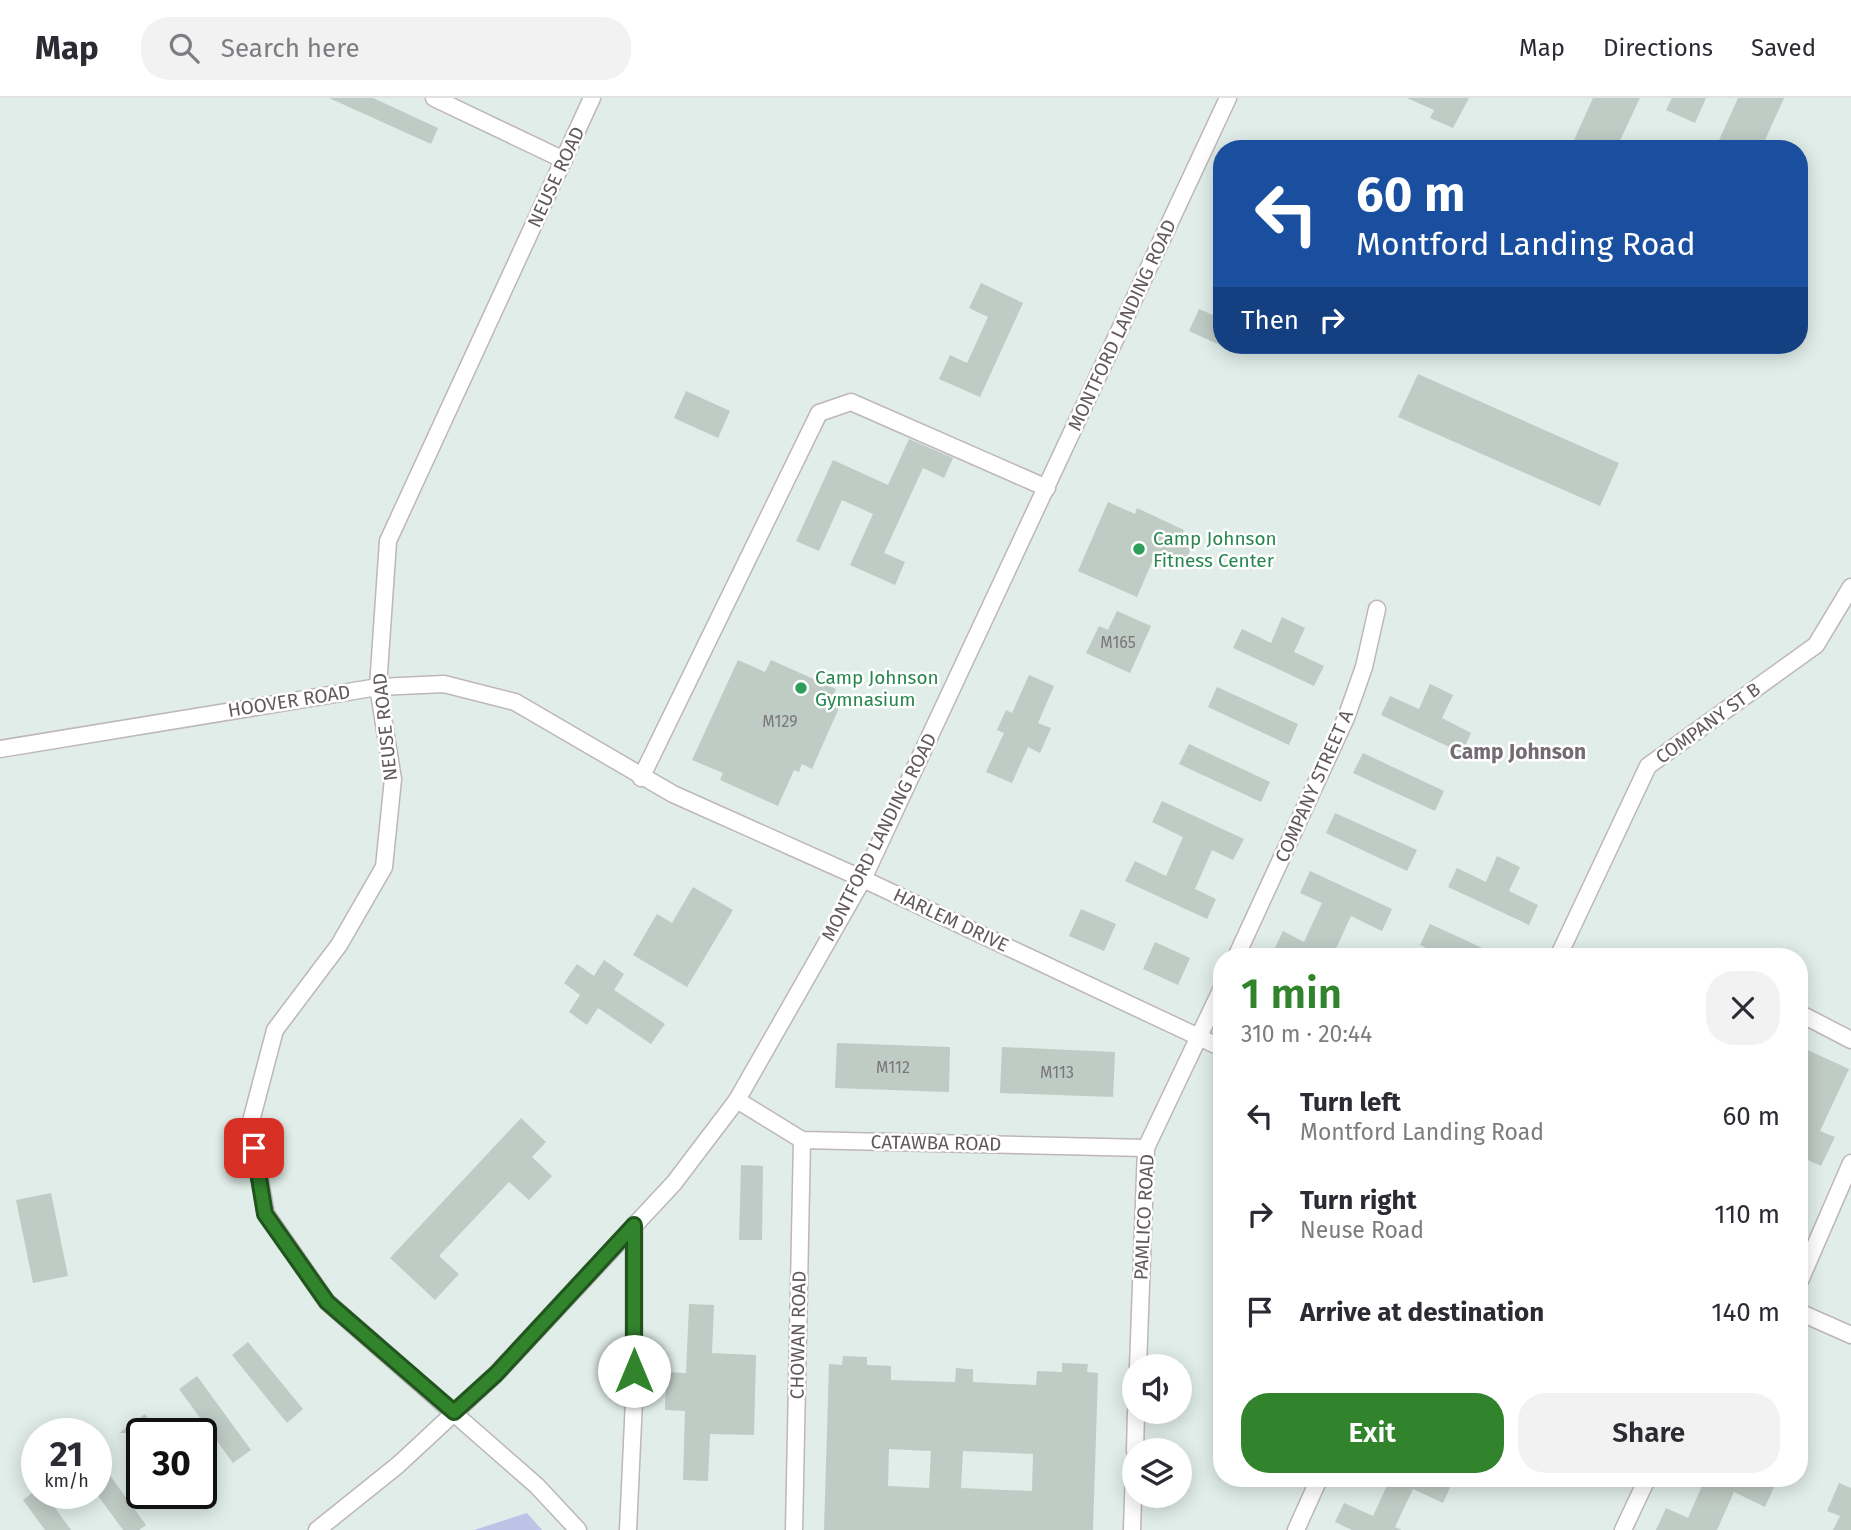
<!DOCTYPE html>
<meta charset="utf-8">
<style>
:root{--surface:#fff;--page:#f2f2f3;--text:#2b2b33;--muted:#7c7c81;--line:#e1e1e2;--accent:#31842c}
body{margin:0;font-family:"Fira Sans",sans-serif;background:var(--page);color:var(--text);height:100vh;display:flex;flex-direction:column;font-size:26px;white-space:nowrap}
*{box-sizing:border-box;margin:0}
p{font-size:23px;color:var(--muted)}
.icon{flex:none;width:38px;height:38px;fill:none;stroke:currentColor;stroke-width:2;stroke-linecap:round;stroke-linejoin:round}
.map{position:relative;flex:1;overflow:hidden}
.side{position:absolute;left:1213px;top:850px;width:595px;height:539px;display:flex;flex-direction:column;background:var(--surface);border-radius:28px;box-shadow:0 4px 18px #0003}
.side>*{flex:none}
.top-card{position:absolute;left:1213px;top:42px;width:595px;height:214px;border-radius:28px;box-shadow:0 4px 18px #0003;background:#1a4fa0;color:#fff;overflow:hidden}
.buttons{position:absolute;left:1122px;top:1256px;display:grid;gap:14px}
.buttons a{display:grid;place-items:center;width:70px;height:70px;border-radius:50%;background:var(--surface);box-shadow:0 4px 18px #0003;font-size:35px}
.speed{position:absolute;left:21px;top:1320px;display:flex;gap:14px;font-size:35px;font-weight:700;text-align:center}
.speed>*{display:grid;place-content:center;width:91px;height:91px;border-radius:50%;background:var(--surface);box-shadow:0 4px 18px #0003;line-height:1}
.speed small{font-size:18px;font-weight:400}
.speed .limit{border:4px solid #111;border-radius:10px;background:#fff;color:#111}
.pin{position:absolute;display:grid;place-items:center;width:60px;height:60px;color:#fff;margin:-30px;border-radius:14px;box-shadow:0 4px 10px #0006}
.me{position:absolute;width:77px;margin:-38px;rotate:0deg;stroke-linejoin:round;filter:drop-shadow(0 0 5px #0008)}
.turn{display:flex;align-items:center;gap:24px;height:147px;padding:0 28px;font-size:32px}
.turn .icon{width:91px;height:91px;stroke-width:2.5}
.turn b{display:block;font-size:49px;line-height:60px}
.then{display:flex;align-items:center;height:66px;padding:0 28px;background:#0003;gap:14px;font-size:26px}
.round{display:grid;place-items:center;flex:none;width:74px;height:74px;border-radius:28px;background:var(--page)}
.head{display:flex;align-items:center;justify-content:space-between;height:119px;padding:0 28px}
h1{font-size:42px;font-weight:600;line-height:52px;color:var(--accent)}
.button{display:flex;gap:14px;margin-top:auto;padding:14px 28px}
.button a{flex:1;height:80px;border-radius:28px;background:var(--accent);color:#fff;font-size:28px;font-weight:600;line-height:80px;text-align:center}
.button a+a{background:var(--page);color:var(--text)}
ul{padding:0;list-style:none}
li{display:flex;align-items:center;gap:21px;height:98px;padding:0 28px}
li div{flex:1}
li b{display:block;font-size:26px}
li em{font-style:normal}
header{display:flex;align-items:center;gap:42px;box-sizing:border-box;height:98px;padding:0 35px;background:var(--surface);border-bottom:2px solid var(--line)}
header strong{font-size:33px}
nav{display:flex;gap:38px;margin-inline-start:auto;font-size:24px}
.search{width:490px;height:63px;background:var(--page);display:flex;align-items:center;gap:18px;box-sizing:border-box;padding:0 24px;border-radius:28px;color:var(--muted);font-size:26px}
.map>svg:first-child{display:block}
.green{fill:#bbc3e6}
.building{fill:#bfcbc5;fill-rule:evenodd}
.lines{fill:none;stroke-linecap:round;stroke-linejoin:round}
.street-casing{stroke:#beb6ba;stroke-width:19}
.street{stroke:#fff;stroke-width:16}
.route-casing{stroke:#20561d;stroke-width:18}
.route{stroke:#31842c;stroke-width:12}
.leisure-dot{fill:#2e9e5b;stroke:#fff;stroke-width:2.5}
.labels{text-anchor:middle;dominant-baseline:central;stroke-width:5;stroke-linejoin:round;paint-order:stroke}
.number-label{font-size:16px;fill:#797678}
.street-label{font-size:19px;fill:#62595f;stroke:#fff}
.leisure-label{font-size:19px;fill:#27864d;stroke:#fff;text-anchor:start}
.neighbourhood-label{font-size:21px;font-weight:bold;fill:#746a71;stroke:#fff}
</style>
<header>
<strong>Map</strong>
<div class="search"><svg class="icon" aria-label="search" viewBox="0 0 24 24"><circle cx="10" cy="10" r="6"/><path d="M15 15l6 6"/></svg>Search here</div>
<nav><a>Map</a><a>Directions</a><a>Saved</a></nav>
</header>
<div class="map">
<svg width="1851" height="1432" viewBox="0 0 1851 1432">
<rect width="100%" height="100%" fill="#e0ede8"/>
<path class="green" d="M527 1415 542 1432H474Z"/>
<g class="building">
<path d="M329 0H373L438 30 431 46Z"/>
<path d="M1407 0H1469L1453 30 1430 20 1434 12Z"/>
<path d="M1593 0H1640L1616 51H1570Z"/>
<path d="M1672 0H1706L1695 25 1666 12Z"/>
<path d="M1738 0H1784L1761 51H1715Z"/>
<path d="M981 185 1023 205 980 299 939 281 950 257 967 265 988 219 969 210Z"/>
<path d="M1199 211 1222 221V248L1189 233Z"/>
<path d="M1418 276 1619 365 1600 408 1398 319Z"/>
<path d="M686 293 730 313 718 340 674 320Z"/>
<path d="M909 341 953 360 944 380 923 370 884 455 905 464 895 487 850 467 873 416 842 402 819 453 796 443 833 362 888 387Z"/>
<path d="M1108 404 1135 416 1137 410 1184 432 1181 438 1194 444 1183 469 1155 457 1137 499 1078 473Z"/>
<path d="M1117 513 1151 528 1130 575 1086 555 1099 528 1108 532Z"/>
<path d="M1282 519 1305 530 1294 554 1324 568 1314 588 1233 550 1242 531 1271 545Z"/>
<path d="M738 562 765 574 771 562 836 591 833 599 842 603 812 671 802 666 799 674 794 672 778 708 720 682 723 675 692 662Z"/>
<path d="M1029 577 1054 588 1038 625 1051 630 1040 655 1028 649 1012 685 986 674 1004 635 997 632 1006 612 1012 615Z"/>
<path d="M1430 586 1453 597 1442 620 1471 635 1462 655 1381 617 1390 598 1419 611Z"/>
<path d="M1217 589 1298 626 1289 647 1208 609Z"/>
<path d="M1189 646 1270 684 1261 704 1179 666Z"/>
<path d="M1363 655 1444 693 1435 713 1353 675Z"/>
<path d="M1162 703 1244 741 1233 762 1212 752 1195 791 1216 801 1207 821 1125 783 1135 763 1166 778 1183 739 1152 724Z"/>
<path d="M1335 715 1417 752 1407 773 1326 735Z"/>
<path d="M1497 758 1520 769 1509 793 1538 807 1529 827 1448 789 1457 770 1486 784Z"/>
<path d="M1310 773 1392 811 1382 833 1351 818 1332 859H1286L1273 854 1283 833 1304 844 1322 805 1300 795Z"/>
<path d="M693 789 733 812 687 889 633 857 657 816 672 825Z"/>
<path d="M1081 811 1116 826 1104 853 1069 838Z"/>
<path d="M1430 826 1502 859H1446L1420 847Z"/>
<path d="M1155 844 1190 860 1178 887 1143 871Z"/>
<path d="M604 862 624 876 614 892 665 926 651 946 598 910 587 927 569 914 580 897 564 885 577 866 594 878Z"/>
<path d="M837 945 950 949 949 994 835 990Z"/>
<path d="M1799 948 1849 971 1820 1033 1835 1039 1821 1068 1799 1058Z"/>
<path d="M1002 949 1115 954 1113 999 1000 995Z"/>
<path d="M521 1020 546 1044 532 1059 552 1078 529 1102 509 1084 439 1158 459 1176 435 1202 390 1160Z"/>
<path d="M741 1067 763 1068 762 1142H739Z"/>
<path d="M51 1095 68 1178 33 1185 16 1102Z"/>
<path d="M689 1206 714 1207 712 1255 756 1257 754 1337 710 1336 708 1383 683 1382 685 1313 665 1312 666 1274 686 1275Z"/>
<path d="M248 1244 303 1311 287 1325 232 1257Z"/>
<path d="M843 1258 867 1259V1267L891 1268V1282L955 1284 956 1270 966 1271H973V1284L1036 1287 1037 1273 1062 1274V1265L1088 1266 1087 1274 1098 1275 1093 1432H824L829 1266 842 1267ZM889 1351 931 1353 929 1390 888 1388ZM963 1353 1033 1356 1032 1393 961 1390Z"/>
<path d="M197 1278 251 1352 233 1365 179 1291Z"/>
<path d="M145 1316 159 1335H119Z"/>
<path d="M96 1358 146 1427 139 1432H123L96 1395Z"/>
<path d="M1390 1381H1442L1452 1385 1443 1405 1413 1391 1395 1429 1402 1432H1352L1335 1424 1344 1405 1373 1418Z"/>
<path d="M1705 1381H1761L1775 1387 1765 1409 1734 1394 1717 1432H1656L1666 1410 1688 1420Z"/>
<path d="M1839 1385 1851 1390V1432H1833L1840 1418 1827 1413Z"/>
<path d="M32 1395H44L71 1432H45L23 1402Z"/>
</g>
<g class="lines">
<g class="street-casing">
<g id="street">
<path d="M434 0 564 62"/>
<path d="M0 651 378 589 444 586 515 604 673 696 863 781 1222 950"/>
<path d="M641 680 819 315 851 304 1047 390"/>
<path d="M1236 859 1346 620 1364 569 1377 511"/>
<path d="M1558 859 1648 668 1816 547 1851 489"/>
<path d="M1799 915 1851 942"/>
<path d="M737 1002 802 1042 1146 1050"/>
<path d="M1799 1185 1851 1065"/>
<path d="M1799 1214 1851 1237"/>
<path d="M1138 1269 1146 1050 1222 890"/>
<path d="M1135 1353 1136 1314"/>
<path d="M317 1432 398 1367 496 1276 674 1085 737 1002 863 781 1228 0"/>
<path d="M578 1432 537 1388 327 1204 266 1116 250 1027 275 932 339 847 384 769 393 681 378 589 388 443 592 0"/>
<path d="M628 1432 634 1302V1127"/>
<path d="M794 1432 802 1042"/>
<path d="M1132 1432 1134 1370"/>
<path d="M1296 1432 1319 1381"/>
<path d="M1623 1432 1647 1381"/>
</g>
</g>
<use href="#street" class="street"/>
</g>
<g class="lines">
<g class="route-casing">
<path id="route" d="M254 1050 265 1116 327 1204 454 1314 496 1276 634 1127V1273"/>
</g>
<use href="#route" class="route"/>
</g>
<g class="leisure-dot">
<circle cx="1139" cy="451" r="7"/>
<circle cx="801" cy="590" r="7"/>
</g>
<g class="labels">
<g class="number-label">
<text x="1118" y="544">M165</text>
<text x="780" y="623">M129</text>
<text x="893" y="969">M112</text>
<text x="1057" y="974">M113</text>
</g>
<g class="street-label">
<text transform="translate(556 79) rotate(-65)">NEUSE ROAD</text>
<text transform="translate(1122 227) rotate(-65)">MONTFORD LANDING ROAD</text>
<text transform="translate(289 603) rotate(-9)">HOOVER ROAD</text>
<text transform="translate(1708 625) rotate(-36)">COMPANY ST B</text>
<text transform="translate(385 629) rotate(-96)">NEUSE ROAD</text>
<text transform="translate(1314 688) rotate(-66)">COMPANY STREET A</text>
<text transform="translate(879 739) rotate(-63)">MONTFORD LANDING ROAD</text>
<text transform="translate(951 822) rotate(25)">HARLEM DRIVE</text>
<text transform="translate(936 1045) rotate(1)">CATAWBA ROAD</text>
<text transform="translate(1144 1119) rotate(-87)">PAMLICO ROAD</text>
<text transform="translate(798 1237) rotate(-89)">CHOWAN ROAD</text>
</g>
<g class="leisure-label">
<text x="1153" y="440">Camp Johnson<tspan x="1153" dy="22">Fitness Center</tspan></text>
<text x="815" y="579">Camp Johnson<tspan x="815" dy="22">Gymnasium</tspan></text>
</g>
<g class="neighbourhood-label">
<text x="1518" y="654">Camp Johnson</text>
</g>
</g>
</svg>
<div class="buttons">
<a><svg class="icon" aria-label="sound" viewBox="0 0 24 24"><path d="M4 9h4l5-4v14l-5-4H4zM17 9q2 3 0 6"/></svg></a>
<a><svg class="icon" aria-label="layers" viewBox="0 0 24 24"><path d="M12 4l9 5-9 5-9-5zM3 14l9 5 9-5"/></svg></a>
</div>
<div class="speed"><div>21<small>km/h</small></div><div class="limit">30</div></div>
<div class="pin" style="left:254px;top:1050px;background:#d93025"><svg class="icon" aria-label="arrive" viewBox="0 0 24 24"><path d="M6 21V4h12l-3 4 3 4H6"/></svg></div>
<svg class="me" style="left:634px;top:1273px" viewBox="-20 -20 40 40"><circle r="19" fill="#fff"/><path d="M0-13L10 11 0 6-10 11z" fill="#31842c"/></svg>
<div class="top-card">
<div class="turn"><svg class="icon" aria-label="left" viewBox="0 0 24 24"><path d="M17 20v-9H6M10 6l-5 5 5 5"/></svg><div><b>60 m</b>Montford Landing Road</div></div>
<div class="then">Then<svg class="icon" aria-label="right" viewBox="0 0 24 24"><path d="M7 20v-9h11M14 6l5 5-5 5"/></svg></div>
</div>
<section class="side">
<div class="head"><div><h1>1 min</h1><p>310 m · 20:44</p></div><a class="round"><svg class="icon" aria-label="close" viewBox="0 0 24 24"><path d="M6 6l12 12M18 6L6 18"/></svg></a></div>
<ul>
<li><svg class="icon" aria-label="left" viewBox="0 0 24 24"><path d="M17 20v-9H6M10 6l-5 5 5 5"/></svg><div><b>Turn left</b><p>Montford Landing Road</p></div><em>60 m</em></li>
<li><svg class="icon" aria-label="right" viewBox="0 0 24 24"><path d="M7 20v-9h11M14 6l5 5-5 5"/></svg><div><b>Turn right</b><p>Neuse Road</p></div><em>110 m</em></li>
<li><svg class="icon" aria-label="arrive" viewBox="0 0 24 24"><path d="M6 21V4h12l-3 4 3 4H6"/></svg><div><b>Arrive at destination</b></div><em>140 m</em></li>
</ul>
<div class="button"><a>Exit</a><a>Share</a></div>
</section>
</div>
